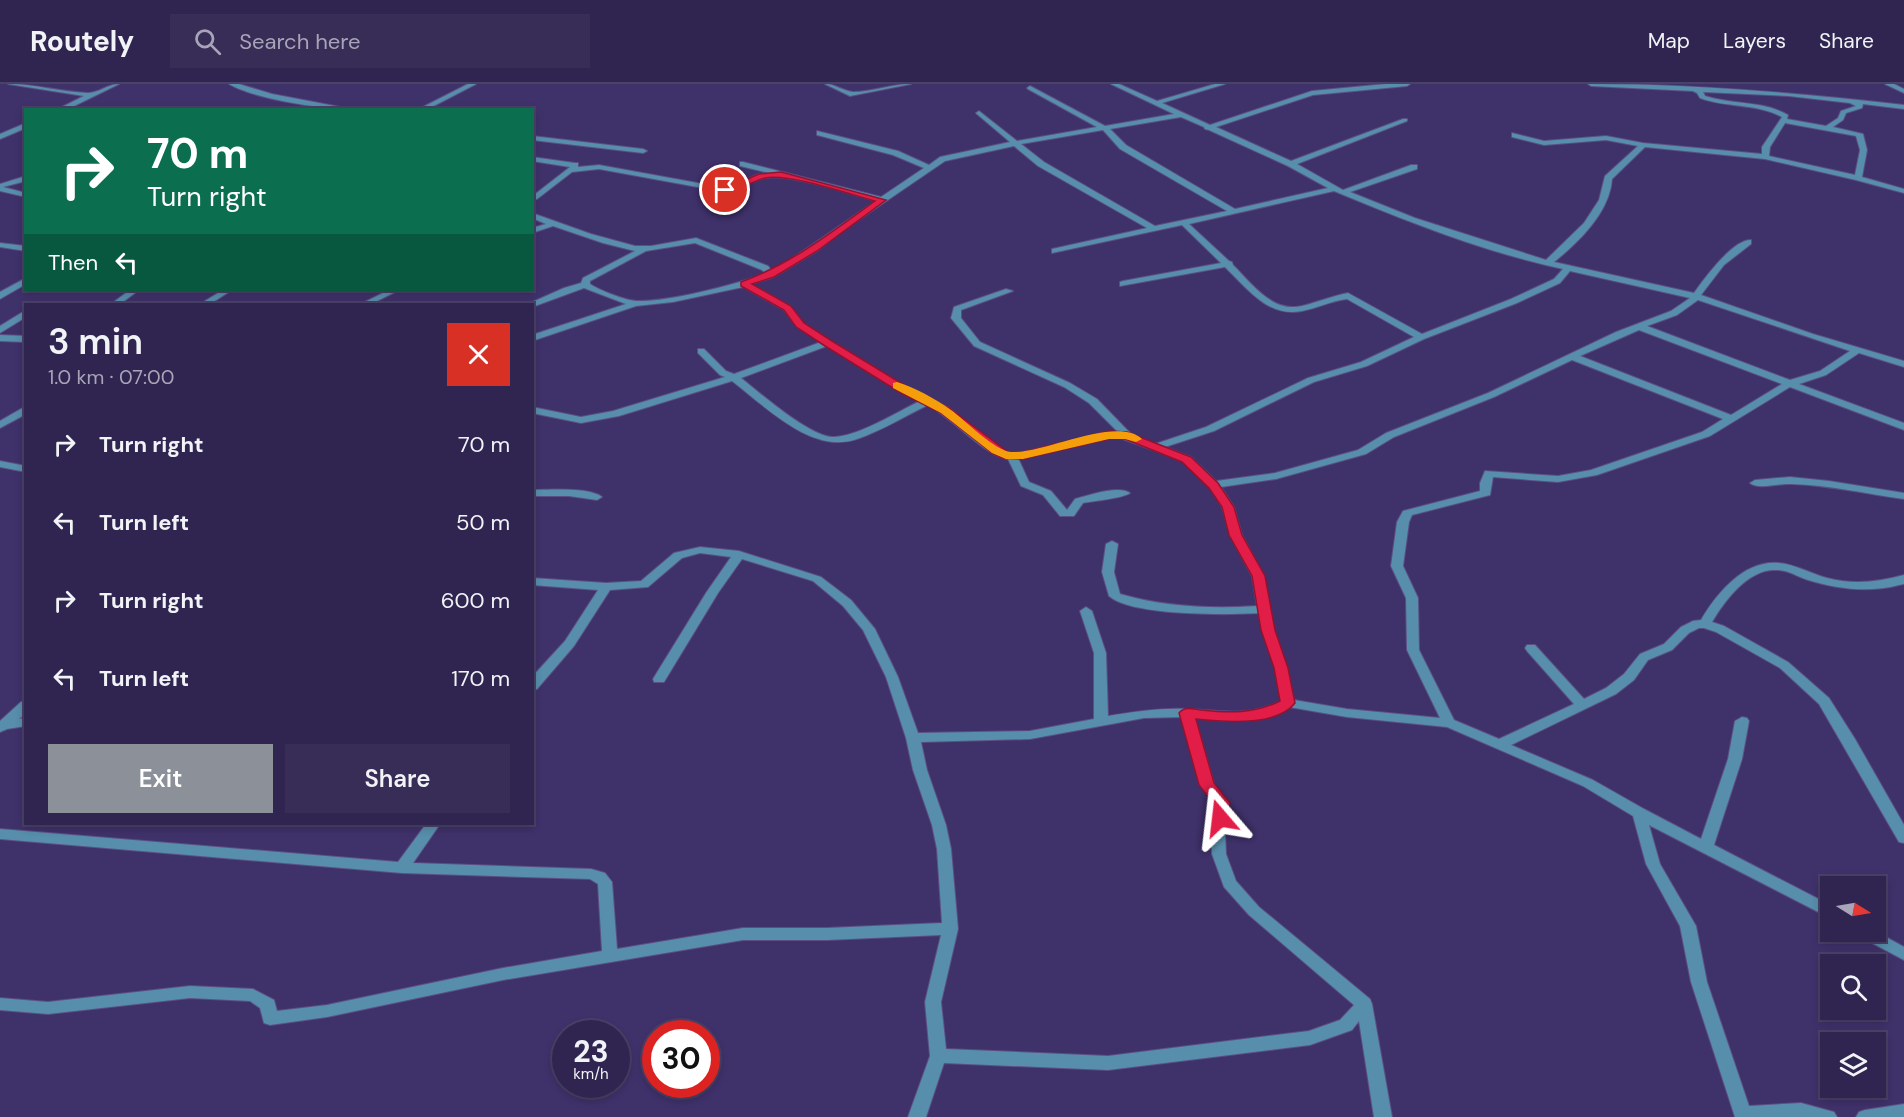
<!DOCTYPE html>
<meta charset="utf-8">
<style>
:root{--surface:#2f2550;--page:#372d57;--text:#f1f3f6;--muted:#a7a5b7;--line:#4a4267;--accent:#8c9099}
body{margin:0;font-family:"DM Sans",sans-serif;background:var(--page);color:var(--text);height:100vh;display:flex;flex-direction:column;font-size:22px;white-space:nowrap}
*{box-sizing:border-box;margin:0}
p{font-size:20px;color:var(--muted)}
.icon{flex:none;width:33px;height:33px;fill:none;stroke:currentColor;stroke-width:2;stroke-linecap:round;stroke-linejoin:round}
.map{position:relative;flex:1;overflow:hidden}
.panel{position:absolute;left:24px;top:219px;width:510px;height:522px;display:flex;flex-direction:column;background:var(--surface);border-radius:0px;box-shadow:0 3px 9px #0003,0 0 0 2px var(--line)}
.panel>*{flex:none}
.banner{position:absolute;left:24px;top:24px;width:510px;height:183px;border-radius:0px;box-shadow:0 3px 9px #0003,0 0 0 2px var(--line);background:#0b6e4f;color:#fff;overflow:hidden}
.needle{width:39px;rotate:101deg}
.tools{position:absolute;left:1820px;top:792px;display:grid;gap:12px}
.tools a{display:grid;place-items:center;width:66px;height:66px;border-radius:0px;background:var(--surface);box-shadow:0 3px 9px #0003,0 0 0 2px var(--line);font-size:30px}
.speed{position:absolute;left:552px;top:936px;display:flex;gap:12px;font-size:30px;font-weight:700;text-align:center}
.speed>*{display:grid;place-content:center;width:78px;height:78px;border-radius:50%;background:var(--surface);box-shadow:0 3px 9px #0003,0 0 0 2px var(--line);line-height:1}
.speed small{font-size:15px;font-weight:400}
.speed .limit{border:9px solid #d22;background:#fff;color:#111}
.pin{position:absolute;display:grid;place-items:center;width:51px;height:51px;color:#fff;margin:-26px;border:3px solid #fff;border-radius:50%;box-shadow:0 2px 6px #0007}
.me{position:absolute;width:66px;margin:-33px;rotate:343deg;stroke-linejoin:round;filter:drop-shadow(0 0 4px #0008)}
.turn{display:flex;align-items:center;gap:21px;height:126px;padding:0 24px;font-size:27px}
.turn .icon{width:78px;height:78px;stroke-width:2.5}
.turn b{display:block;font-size:42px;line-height:51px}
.then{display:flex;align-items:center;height:57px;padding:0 24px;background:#0003;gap:12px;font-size:22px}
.round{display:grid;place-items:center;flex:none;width:63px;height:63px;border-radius:0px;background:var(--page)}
.overview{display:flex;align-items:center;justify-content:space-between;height:102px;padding:0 24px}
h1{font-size:36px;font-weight:600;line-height:45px}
.cta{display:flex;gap:12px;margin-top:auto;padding:12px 24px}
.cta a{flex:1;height:69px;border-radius:0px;background:var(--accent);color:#fff;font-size:24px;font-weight:600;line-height:69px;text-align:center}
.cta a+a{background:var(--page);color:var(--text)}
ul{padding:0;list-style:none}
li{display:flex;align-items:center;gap:18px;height:78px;padding:0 24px}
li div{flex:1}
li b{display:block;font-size:22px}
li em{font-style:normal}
header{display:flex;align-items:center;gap:36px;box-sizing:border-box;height:84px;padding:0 30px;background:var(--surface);border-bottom:2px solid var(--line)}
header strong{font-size:28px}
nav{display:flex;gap:33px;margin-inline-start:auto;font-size:21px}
.search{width:420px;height:54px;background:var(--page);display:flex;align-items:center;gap:15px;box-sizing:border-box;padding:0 21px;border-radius:0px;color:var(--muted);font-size:22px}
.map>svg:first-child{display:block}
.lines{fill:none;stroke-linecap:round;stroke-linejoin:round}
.street-casing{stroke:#5c4f84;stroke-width:2}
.street{fill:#578eab;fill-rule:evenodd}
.route{fill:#e11d48;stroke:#92132f;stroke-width:1.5}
.slow{fill:#f59e0b}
</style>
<header>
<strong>Routely</strong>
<div class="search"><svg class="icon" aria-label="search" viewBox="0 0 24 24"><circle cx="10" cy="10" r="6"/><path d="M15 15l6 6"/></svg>Search here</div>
<nav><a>Map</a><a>Layers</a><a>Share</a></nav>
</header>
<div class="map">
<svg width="1904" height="1033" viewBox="0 0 1904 1033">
<rect width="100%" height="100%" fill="#3f316a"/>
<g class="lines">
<g class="street-casing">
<g id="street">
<path d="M8 0C35 0 61 8 88 9 99 9 108 0 119 0L66 26H56L84 12Z"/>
<path d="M229 0H239L272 10 356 26C326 26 254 15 229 0Z"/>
<path d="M468 0H476L426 26H417Z"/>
<path d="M825 0C835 0 843 7 853 8 872 8 892 0 911 0L850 12Z"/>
<path d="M1111 0H1119L1157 17 1215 0H1225L1162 19 1210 41 1312 7 1386 0H1410L1407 2 1313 11 1216 43 1291 77 1403 35H1407V37L1297 80 1343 106 1411 81H1417V85L1350 108 1415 134 1546 176 1584 139 1599 116 1605 92 1638 62 1606 56 1544 61 1512 53V49L1544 57 1606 52 1643 59 1762 70V63L1782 33C1757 19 1726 24 1700 14L1697 9 1693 7 1591 2 1588 0C1694 0 1799 9 1904 21V25L1863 20 1862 24 1846 29 1843 36 1833 43 1863 50 1867 66 1862 93 1904 105V109L1856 96 1765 75 1645 63 1612 95C1610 128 1579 158 1554 178L1694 209C1704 195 1733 155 1751 156V160L1724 181 1701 211 1813 250 1904 277V283L1859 269 1826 291 1799 300 1904 339V346L1790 303 1710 352 1597 391 1558 398 1493 393 1490 411 1412 431 1409 438 1403 482 1418 514 1419 566 1454 636 1499 655 1574 620 1527 567 1525 564 1527 561H1535L1584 615 1606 604 1624 590 1640 570 1664 560 1681 543 1693 537 1701 536C1717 509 1744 476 1779 479 1795 480 1811 490 1827 494 1853 501 1879 498 1904 491V500L1899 501C1869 509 1837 505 1808 496 1798 493 1788 486 1777 486 1749 484 1725 516 1712 538L1724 542 1788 578 1829 614 1855 655 1904 741V759L1899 758 1819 620 1780 584 1716 548 1704 544H1699L1689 549 1672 566 1648 576 1634 596 1616 610 1511 661 1593 696 1644 725 1701 755 1728 675 1735 637 1742 633 1747 634 1749 637 1742 675 1714 761 1830 821V834L1649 741 1660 780 1696 842 1707 898 1749 1022 1801 1019 1834 1028 1837 1033H1735L1691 898 1680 842 1646 780 1633 732 1583 702 1447 643 1347 633 1289 623 1276 630 1252 636 1226 637 1195 634 1214 700 1229 719 1225 748 1226 770 1236 797 1259 823 1370 915 1372 920 1392 1033H1374L1359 937 1352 946 1310 961 1108 986 944 979 926 1033H908L930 972 925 918 941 851 827 856H743L503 896 327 933 270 941 264 939 260 924 250 917 190 914 48 930 0 926V914L48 918 190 902 253 905 274 916 277 927 327 921 503 884 602 867 598 800 590 795 402 789 0 755V745L398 778 426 740H440L413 779 591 785 605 789 612 798 617 865 743 844H827L942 839 937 765 932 741 913 686 906 654 886 593 863 546 843 522 813 497 742 475 718 509 664 598H654L653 595 706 509 731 473 700 469 682 474 648 503 610 506 574 562 537 605 532 606V593L565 557 598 506 532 501V494L606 499 641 497 674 469 700 463 739 467 821 493 851 516 875 545 898 593 918 649 1030 647 1094 635V569L1080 527 1086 523 1092 527 1106 569 1108 632C1134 628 1159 624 1186 625 1224 626 1244 634 1281 617L1275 584 1262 546 1259 529C1228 531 1131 532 1109 512L1102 488 1106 460 1112 457 1118 460 1114 488 1120 510C1165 523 1211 525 1257 522L1252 492 1230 451 1222 423 1210 403 1183 377 1120 354H1109L1018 374 1029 398 1051 407 1067 426 1075 415C1089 411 1119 401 1130 409 1124 414 1094 417 1083 419L1074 432H1060L1043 411 1021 402 1008 375C986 373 951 333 928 321 905 332 881 347 857 355 812 371 765 322 732 297L619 332 581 339 532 329V323L581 333 613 327 725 293 720 291 698 269V265H704L726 287 734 290 821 258 797 243 784 226 743 203 673 218 636 222 532 257V251L626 220 584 204 535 222 528 220 564 204 581 199 583 194 635 167 603 159 553 142 532 149V144L546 140 532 134V129L591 150 635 162H651L696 154 768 182 772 187C808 165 841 140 876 117 850 110 789 89 765 94 751 97 739 105 725 108L599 85 572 88 537 115H534V111L570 83 532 77V73L575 79H578V83L599 81 725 104 759 90 769 89 740 82V78H743L881 113 924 84 893 71 817 51V47L898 67 929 81 940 73 1010 58 977 30 976 29 979 27 1017 57 1097 43 1028 5 1027 4 1030 2 1105 42 1174 30ZM1703 8 1789 12 1850 19 1856 22 1841 27 1838 34 1826 42 1787 35 1788 31C1762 16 1732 21 1705 12ZM1181 33 1204 43 1205 45 1209 46 1288 82 1328 104 1235 125 1126 61 1110 45ZM1785 39 1856 52 1860 66 1855 91 1769 72 1770 63ZM1103 46 1120 65 1227 127 1155 142 1044 78 1021 60ZM1014 62 1038 82 1147 144 1052 165V169L1182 141 1221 179 1123 197 1120 198V202L1225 183C1247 204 1268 234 1302 227 1317 224 1331 217 1347 215L1414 253 1361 278 1308 294 1206 343 1155 360 1132 351 1097 315 1070 299 980 258 961 234V226L1013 207 1006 205 954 223 951 234 974 262 1064 303 1089 319 1118 348H1109L1024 368 1008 369 1000 365 949 324 908 304 831 257 803 239 790 222 751 200 774 193 817 167 838 150 945 77ZM1334 107C1409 138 1484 168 1563 185L1554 195 1511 215 1422 250 1348 209C1332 212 1318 218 1302 222 1272 229 1252 200 1233 181L1232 178 1229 177 1189 140ZM695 159 762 186 766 190C731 201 673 217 638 217 626 217 599 206 590 200V197L646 167ZM1570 187 1690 214 1671 227 1616 248 1488 309 1386 349 1358 366 1275 389 1216 397 1191 373 1165 363 1214 347 1314 298 1367 282 1424 255 1517 219 1560 199ZM1698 216 1850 267 1820 287 1790 296 1647 242 1677 231ZM1639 246 1782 300 1731 331 1580 272ZM827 262 920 317C897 328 859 352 834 353 811 354 760 309 741 294ZM1572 276 1723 335 1702 348 1591 386 1558 392 1485 387 1480 399V407L1403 427 1397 438 1391 482 1406 514 1407 566 1440 634 1347 625 1294 616 1287 584 1274 546 1264 492 1242 451 1234 423 1221 403 1276 395 1366 370 1394 353 1494 313ZM1182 633 1200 701 1215 720 1211 748 1212 770 1224 803 1249 831 1354 921 1340 936 1309 947 1108 972 946 965 941 918 958 845 951 765 946 741 927 686 921 658 1030 655 1144 634Z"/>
<path d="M1885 0H1894L1904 5V9Z"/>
<path d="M26 39V44L0 55V50Z"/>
<path d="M532 52 643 65 647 67 643 69 532 56Z"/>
<path d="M26 92V97L3 103 26 109V113L0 107V100Z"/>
<path d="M0 159 26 162V167L0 163Z"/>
<path d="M26 194V200L0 215V208Z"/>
<path d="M130 206H139L120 220H111Z"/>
<path d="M223 206H232L210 220H200Z"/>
<path d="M389 206H399L371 220H361Z"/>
<path d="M26 226V233L0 249V242Z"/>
<path d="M0 251 26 252V258L0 257Z"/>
<path d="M26 322V330L0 344V337Z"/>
<path d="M0 377 26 382V388L0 383Z"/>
<path d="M1790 393 1829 397 1904 409V415C1867 410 1829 401 1791 400 1780 399 1758 406 1750 399L1755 396Z"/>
<path d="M532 406C550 406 589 403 602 413L597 416 569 412H532Z"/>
<path d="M26 617V629L19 635 26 634V642L7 645 0 648V637L21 618Z"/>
<path d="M1875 847 1904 863V876L1859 852 1856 848Z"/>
<path d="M1904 1020V1033H1856L1859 1028 1865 1026Z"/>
</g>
</g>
<use href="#street" class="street"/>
</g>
<path class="route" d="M781 88 886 116 817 167 774 193 752 200 791 222 804 239 832 257 909 304 949 324 1008 368H1023L1109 347 1127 348 1191 373 1218 399 1234 423 1242 451 1265 492 1275 546 1288 584 1295 619C1277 643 1222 638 1196 635L1214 699 1230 719 1226 738H1214L1212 734 1214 720 1199 701 1179 629C1185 622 1193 625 1201 626 1229 629 1254 630 1280 617L1274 584 1261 546 1252 492 1229 451 1222 423 1209 404 1182 378 1125 355H1109L1023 375 1002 374 992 369 941 329 901 309 825 262 796 243 784 226 741 202V198C791 180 832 148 875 117 849 110 789 89 765 94 751 98 740 106 725 109L721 106 759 90Z"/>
<path class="slow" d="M897 298C914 303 936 315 951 326 965 336 995 367 1011 368 1044 370 1117 331 1142 355L1136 358 1125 355H1109L1023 375H1006L992 369 941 329 893 304V299Z"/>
</svg>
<div class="tools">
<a><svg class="needle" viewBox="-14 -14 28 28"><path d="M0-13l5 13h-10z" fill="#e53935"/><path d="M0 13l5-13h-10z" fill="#a7a5b7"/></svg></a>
<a><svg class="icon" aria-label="search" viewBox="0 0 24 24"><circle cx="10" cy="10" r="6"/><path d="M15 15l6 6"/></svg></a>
<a><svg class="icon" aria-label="layers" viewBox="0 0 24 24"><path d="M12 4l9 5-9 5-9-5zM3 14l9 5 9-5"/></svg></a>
</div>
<div class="speed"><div>23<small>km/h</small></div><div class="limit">30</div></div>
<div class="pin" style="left:725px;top:106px;background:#d93025"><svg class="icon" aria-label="arrive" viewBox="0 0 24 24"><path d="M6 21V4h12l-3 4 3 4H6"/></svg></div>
<svg class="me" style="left:1220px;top:734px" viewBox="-20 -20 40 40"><path d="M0-17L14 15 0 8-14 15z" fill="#e11d48" stroke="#fff" stroke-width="4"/></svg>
<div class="banner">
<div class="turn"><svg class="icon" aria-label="right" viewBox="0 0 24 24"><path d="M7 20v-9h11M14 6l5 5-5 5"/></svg><div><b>70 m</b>Turn right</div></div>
<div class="then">Then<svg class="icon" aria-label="left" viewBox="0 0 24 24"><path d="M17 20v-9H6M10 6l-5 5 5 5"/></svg></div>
</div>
<section class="panel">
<div class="overview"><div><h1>3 min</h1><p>1.0 km · 07:00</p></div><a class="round" style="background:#d93025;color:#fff"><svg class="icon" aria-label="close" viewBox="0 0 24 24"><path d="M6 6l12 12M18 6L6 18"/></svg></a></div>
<ul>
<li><svg class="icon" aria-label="right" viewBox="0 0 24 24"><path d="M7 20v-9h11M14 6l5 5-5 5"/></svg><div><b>Turn right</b></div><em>70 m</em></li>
<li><svg class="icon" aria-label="left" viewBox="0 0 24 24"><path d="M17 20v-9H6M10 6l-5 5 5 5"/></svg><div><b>Turn left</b></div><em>50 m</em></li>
<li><svg class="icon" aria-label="right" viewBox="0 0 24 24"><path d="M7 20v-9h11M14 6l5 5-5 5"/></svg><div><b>Turn right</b></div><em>600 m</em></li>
<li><svg class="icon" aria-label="left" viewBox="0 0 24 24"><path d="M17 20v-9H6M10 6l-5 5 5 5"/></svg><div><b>Turn left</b></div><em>170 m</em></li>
</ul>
<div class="cta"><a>Exit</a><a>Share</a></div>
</section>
</div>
